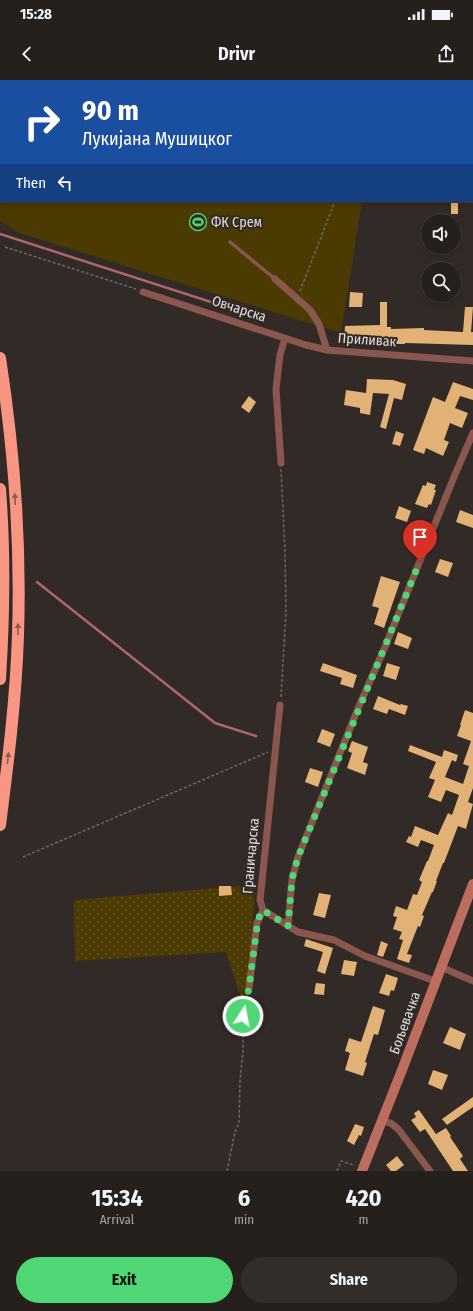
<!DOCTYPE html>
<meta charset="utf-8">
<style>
:root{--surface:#26201c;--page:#322d29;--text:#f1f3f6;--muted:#a4a3a3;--line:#423e3b;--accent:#4fd675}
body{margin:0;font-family:"Fira Sans Condensed",sans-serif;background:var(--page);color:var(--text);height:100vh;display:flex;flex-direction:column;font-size:15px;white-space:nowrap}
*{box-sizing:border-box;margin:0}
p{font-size:13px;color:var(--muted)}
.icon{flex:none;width:22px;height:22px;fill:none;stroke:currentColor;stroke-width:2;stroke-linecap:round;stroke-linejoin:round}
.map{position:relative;height:1091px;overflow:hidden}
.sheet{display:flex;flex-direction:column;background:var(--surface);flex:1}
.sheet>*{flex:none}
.guide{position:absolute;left:0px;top:0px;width:473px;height:122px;box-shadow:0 2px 6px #0003,0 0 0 1px var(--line);background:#1a4fa0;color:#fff;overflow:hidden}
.controls{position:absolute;left:421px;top:134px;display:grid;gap:8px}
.controls a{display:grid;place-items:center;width:40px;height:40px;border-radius:50%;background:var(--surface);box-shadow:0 2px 6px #0003,0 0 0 1px var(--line);font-size:20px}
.pin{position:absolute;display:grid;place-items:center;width:34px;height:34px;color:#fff;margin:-41px -17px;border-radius:50% 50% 50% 0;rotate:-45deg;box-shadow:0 0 4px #0007}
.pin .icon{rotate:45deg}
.me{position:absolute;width:44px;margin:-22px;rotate:11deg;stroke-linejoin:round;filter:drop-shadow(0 0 3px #0008)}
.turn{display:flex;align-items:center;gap:14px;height:84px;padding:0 16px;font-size:18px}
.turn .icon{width:52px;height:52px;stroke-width:2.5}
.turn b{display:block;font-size:28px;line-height:34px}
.then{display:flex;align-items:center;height:38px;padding:0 16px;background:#0003;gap:8px;font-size:15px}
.eta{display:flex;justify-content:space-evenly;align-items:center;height:68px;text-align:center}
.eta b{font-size:24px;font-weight:700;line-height:28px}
.action{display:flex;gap:8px;margin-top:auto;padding:8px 16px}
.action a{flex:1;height:46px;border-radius:24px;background:var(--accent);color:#111;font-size:16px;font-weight:700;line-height:46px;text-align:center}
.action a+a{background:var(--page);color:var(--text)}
.status{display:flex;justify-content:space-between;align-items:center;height:28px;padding:0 20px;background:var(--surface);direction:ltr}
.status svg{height:11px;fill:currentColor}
header{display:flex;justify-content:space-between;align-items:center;height:52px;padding:0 16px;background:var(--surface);font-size:18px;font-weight:700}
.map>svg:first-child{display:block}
.grass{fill:url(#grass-dots)}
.park{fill:#4b3a02}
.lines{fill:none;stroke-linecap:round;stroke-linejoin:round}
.stream{stroke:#ae656f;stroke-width:2.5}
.building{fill:#e2b176}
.path{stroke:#6e6764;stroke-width:1.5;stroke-dasharray:3 2;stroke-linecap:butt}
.service{stroke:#89574d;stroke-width:3.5}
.minor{stroke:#89574d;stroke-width:7}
.secondary{stroke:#bc6d5e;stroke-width:10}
.motorway{stroke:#f99683;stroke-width:12}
.oneway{fill:#8c5b50}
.route{stroke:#4fd675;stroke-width:7;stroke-dasharray:0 12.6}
.labels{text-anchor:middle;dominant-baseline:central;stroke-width:4;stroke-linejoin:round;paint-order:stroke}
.poi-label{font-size:14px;fill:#e1dcd9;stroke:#322a26;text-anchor:start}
.street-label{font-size:14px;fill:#e1dcd9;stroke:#322a26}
</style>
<div class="status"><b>15:28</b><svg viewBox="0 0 49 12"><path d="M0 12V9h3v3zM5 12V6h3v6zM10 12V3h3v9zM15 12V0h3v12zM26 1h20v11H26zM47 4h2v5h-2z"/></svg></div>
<header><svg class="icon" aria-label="back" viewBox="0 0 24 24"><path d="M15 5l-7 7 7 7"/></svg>Drivr<svg class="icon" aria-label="share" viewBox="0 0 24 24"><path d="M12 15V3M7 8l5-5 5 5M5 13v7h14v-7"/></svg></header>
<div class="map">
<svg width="473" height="1091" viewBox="0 0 473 1091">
<defs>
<pattern id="grass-dots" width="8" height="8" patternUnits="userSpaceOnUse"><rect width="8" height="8" fill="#4b3a02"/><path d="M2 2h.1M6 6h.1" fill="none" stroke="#655626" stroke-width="1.8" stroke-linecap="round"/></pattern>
</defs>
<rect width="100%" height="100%" fill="#322a26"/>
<path class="grass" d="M255 805 247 937 226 872 75 881 74 820Z"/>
<path class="park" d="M0 0H311L313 1H1V121H362L341 253 19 153 0 141Z"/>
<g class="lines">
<g class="stream">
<path d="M327 0 329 1"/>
<path d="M0 154 245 233"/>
<path d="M37 502 215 643 256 656"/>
</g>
</g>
<g class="building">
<rect x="451" y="121" width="7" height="13"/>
<path d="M350 212 363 213 362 227H349Z"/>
<path d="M380 222H387V247H391V249L424 248V250L463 252 465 227H473L471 252H473V265L405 263V264H396V262L344 259 345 246 380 245Z"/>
<path d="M367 299 393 300 406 304 402 320 394 318 386 349 380 347 389 314 373 313 370 335 360 333V328L344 325 346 310 366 313Z"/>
<path d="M453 302 473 309V320L460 316 455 328 468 333 462 348 450 343 444 360 449 362 443 376 426 368 424 374 413 370 433 317 445 322Z"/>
<path d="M249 316 256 322 249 333 241 327Z"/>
<path d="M396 351 404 354 400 366 392 364Z"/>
<path d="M427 402 436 405 434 410H436L431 425 429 424 427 428 415 424 423 405 426 406Z"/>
<path d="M399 426 411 431 407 442 395 438Z"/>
<path d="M460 430 473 435V448L456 442Z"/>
<path d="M440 479 453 483 448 497 435 492Z"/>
<path d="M381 496 400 502 384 548 374 544 379 528 372 526Z"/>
<path d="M398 552 412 558 408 569 394 564Z"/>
<path d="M323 583 357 595 353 608 340 604 342 598 320 591Z"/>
<path d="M387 583 400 587 396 600 383 596Z"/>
<path d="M378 616 400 625 401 624 408 626 405 635 389 629 387 634 373 629Z"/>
<path d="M465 630 473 633V708L468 722 473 724 466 749 458 746 444 783H443L436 801H437L433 812H432L422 835 424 836 420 847 418 846 407 874 412 875 409 883 397 879 403 860 399 859 402 852 393 849 397 837 393 836 396 826 407 830 413 814 417 815 422 802 419 800 427 781H428L434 765 421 760 418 767 406 762 409 756 411 757 415 746 438 755 448 733 452 735 459 715 446 710 441 722 428 717 435 700 429 698 436 682 408 671 410 665 442 677 444 670 458 675 456 682 452 680 445 697 463 704 469 686 463 684 471 661 457 656 461 645H460Z"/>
<path d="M322 649 335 654 330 667 317 662Z"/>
<path d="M352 661 368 667 363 682 368 684 365 695 347 688 352 673 348 671Z"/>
<path d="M310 688 323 692 318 707 305 702Z"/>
<path d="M219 806H231L232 815 219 816Z"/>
<path d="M319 813 331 815 325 838 313 835Z"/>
<path d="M306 859 333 868 325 894 317 891 323 872 304 866Z"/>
<path d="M381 861 388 864 383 877 377 875Z"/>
<path d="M344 880 357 882 354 896 341 894Z"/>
<path d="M386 894 398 898 394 911 391 910 389 916 379 913Z"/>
<path d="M316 903 325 904 324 915 314 914Z"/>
<path d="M373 926 385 930 378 955 374 954 365 982 367 983 363 996 345 990 350 973 345 971 349 958 361 962Z"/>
<path d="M450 947 466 954 460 970 443 963Z"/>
<path d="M433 990 448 995 442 1010 428 1004Z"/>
<path d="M473 1017V1027L447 1045 442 1039Z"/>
<path d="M419 1030 436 1054 446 1048 451 1056 450 1057 463 1076 460 1079 468 1091H453L425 1049 420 1052 411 1040 416 1037 414 1033Z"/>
<path d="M355 1044 364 1047 361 1056 359 1055 354 1065 347 1061Z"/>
<path d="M397 1076 404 1085 396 1091H391L386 1085Z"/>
</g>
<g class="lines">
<g class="path">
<path d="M5 167 136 209"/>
<path d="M300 211 335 121"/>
<path d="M281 617 286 531 285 471 281 389"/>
<path d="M23 777 268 672"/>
<path d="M227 1091 235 1052 239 1043 240 1000 243 972V936L247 916"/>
<path d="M337 1091 341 1081 354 1085"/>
</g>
<path class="service" d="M230 162 275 199"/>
<g class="minor">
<path d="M468 1V0"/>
<path d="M472 54 473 56"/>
<path d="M275 199 310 230 319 244 327 270"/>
<path d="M143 212 306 265 327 270 473 281"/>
<path d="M281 383 276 309 280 275 285 258"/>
<path d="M263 830 298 852 334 860 365 876 435 901"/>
<path d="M288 846 292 799 298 777 359 626 385 567 454 397 473 353"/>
<path d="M441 887 473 901"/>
<path d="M249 908 257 843 263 830 260 820 261 811 280 625"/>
<path d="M383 1040 392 1044 399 1050 430 1091"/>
</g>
<path class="secondary" d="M362 1091 402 990 473 804"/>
<g class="motorway">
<path d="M0 278C14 369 21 463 18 555 16 619 8 682 0 745"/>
<path d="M0 409C5 473 4 536 0 599"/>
</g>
</g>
<defs><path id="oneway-solid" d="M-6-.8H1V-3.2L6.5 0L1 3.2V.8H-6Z"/></defs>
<g class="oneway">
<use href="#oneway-solid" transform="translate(15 419) rotate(-93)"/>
<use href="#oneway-solid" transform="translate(18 549) rotate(-90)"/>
<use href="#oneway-solid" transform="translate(8 678) rotate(-84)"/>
</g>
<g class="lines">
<path class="route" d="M243 936 249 908 258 839 263 830 288 846 292 799 298 777 420 481"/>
</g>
<defs>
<g id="stadium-ring" transform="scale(0.9)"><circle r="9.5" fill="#322a26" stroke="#4fd675" stroke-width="1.5"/><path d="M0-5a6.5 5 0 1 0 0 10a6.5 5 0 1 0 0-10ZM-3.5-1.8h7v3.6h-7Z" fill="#4fd675"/></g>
</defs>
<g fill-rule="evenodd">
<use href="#stadium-ring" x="198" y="142"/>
</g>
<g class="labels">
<g class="poi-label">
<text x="211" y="142">ФК Срем</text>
</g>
<g class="street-label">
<text transform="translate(239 229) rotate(18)">Овчарска</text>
<text transform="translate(367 260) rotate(4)">Приливак</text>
<text transform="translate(251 776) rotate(-85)">Граничарска</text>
<text transform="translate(405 943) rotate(-70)">Бољевачка</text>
</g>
</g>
</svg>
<div class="controls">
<a><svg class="icon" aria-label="sound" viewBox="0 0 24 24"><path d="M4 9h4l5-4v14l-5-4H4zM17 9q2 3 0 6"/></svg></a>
<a><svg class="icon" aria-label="search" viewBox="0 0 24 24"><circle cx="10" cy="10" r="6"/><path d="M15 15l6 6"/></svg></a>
</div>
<div class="pin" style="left:420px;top:481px;background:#d93025"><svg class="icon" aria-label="arrive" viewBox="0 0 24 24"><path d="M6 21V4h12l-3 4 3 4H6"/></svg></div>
<svg class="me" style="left:243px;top:936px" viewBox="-20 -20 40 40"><circle r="17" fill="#4fd675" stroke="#fff" stroke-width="3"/><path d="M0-11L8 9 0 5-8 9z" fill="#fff"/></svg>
<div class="guide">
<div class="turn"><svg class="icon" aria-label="right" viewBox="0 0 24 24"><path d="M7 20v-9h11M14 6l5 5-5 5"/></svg><div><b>90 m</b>Лукијана Мушицког</div></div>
<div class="then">Then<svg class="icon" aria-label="left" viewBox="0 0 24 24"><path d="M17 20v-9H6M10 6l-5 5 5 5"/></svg></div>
</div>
</div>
<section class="sheet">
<div class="eta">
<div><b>15:34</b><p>Arrival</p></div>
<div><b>6</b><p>min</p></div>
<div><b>420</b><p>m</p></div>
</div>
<div class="action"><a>Exit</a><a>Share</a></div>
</section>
